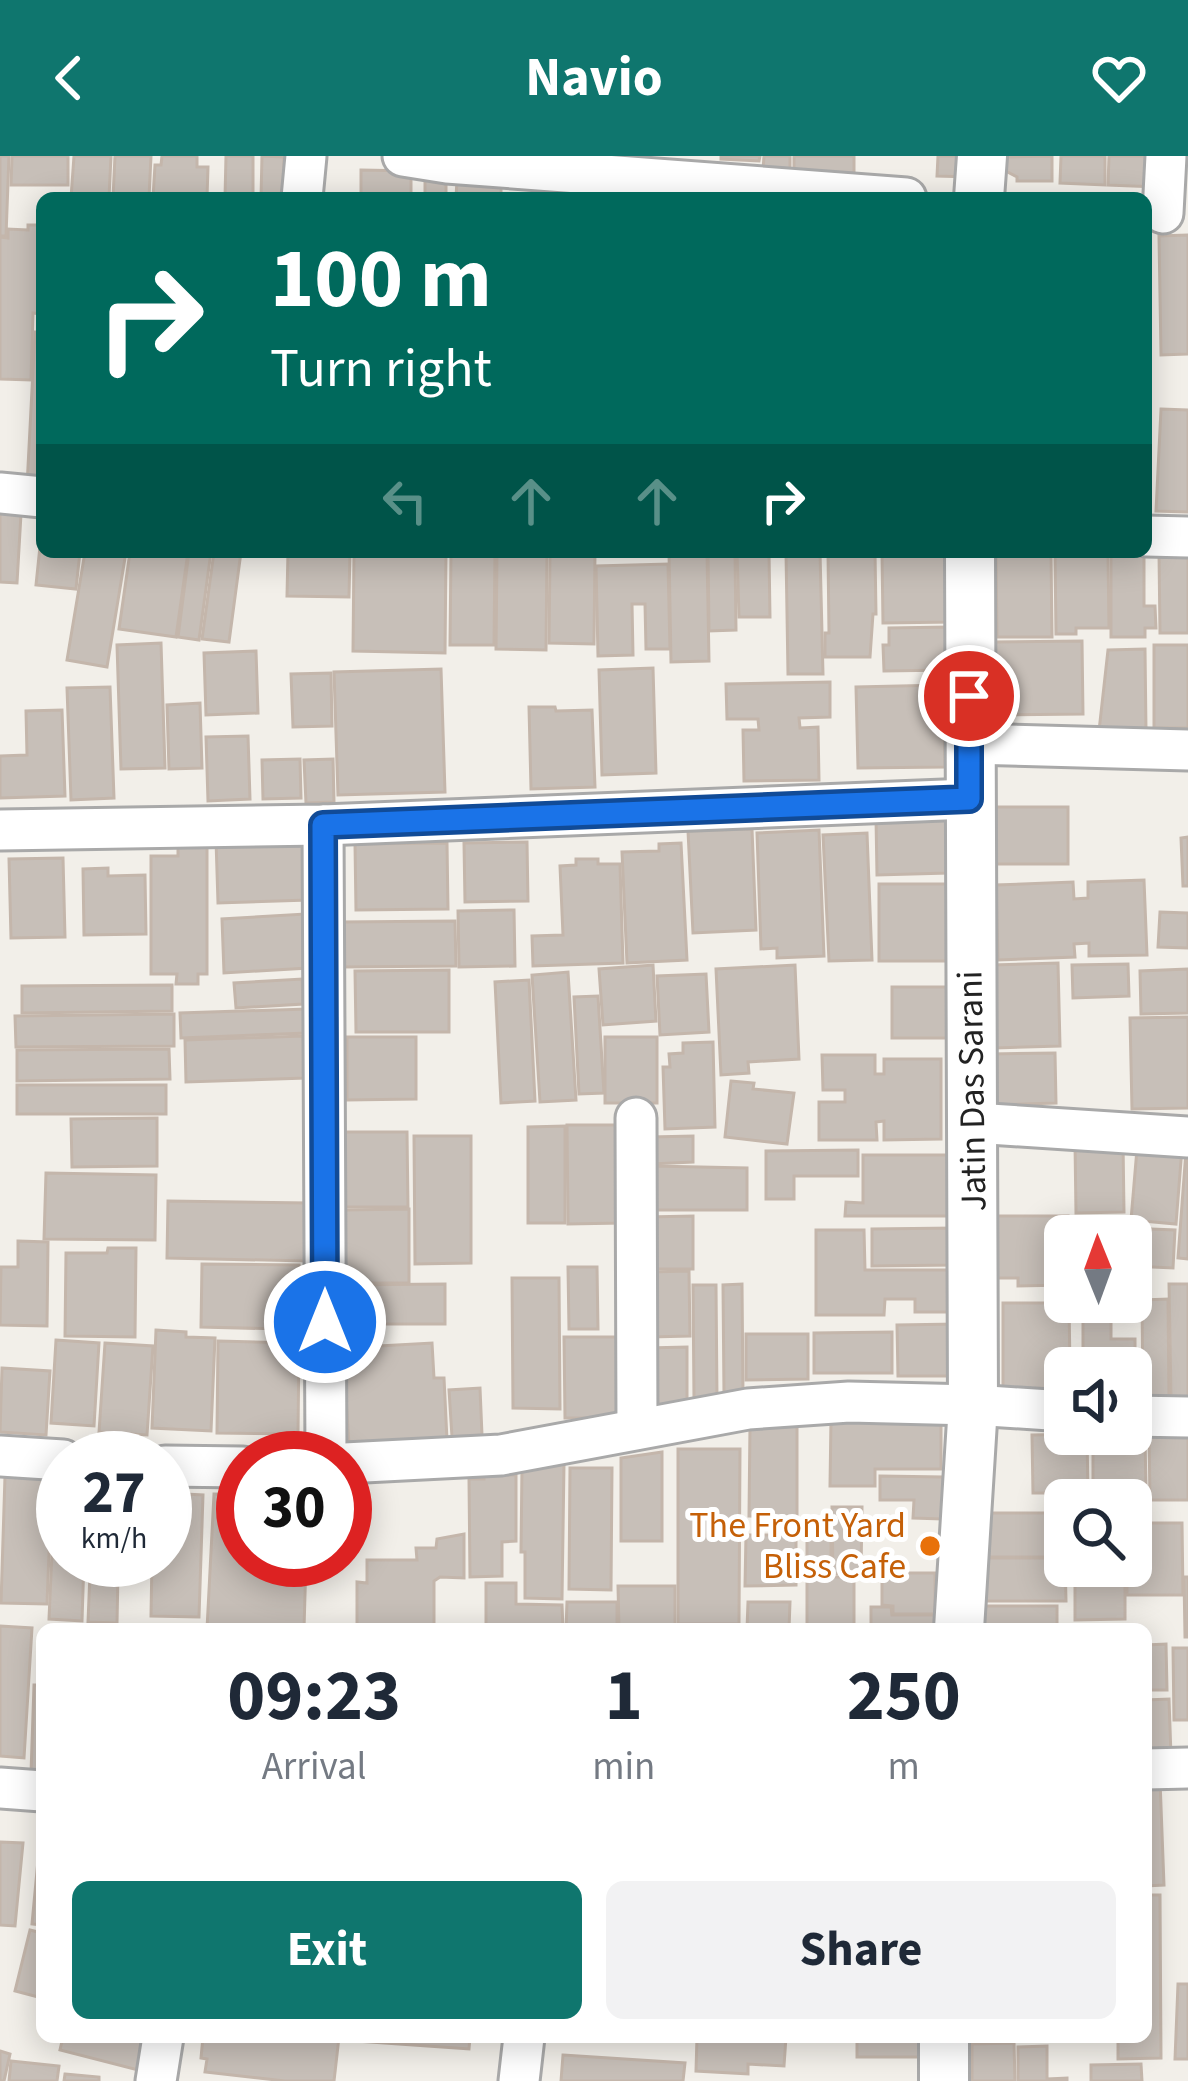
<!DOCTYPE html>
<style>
:root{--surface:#fff;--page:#f2f2f3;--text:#1f2937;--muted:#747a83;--accent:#0f766e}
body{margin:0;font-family:"Source Sans 3",sans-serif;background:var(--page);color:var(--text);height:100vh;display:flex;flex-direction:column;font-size:45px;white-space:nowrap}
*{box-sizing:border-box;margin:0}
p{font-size:39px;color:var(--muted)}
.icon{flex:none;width:66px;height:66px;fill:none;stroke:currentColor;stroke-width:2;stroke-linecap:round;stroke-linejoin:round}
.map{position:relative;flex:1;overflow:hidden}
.details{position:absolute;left:36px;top:1467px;width:1116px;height:420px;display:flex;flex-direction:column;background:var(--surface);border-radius:18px;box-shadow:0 6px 30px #0003}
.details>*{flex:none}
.banner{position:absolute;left:36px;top:36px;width:1116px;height:366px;border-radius:18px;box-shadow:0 6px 30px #0003;background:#00695c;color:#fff;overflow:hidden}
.needle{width:78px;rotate:359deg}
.controls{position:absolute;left:1044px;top:1059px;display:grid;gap:24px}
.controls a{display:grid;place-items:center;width:108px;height:108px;border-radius:18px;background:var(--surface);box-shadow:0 6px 30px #0003;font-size:60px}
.speed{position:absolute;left:36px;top:1275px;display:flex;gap:24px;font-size:60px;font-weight:700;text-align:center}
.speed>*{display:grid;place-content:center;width:156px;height:156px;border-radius:50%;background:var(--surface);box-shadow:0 6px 30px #0003;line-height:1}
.speed small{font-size:30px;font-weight:400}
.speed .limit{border:18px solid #d22;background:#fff;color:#111}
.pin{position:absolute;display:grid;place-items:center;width:102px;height:102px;color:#fff;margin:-51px;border:6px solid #fff;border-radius:50%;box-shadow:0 3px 12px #0007}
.me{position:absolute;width:132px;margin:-66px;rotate:0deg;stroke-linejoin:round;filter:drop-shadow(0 0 9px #0008)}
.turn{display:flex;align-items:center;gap:42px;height:252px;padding:0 36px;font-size:54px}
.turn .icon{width:156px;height:156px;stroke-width:2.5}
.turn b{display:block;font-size:84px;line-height:102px}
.lanes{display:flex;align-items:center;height:114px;padding:0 36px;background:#0003;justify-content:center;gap:60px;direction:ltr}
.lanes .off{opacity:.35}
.eta{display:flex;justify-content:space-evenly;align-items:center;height:204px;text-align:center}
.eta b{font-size:72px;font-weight:700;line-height:84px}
.button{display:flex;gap:24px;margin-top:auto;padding:24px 36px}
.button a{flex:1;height:138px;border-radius:18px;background:var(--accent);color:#fff;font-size:48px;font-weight:700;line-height:138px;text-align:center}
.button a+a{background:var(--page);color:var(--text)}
header{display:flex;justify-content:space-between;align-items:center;height:156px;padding:0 36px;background:var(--accent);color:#fff;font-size:54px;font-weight:700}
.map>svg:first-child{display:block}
.building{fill:#c7bfb8;stroke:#c4b6ab;stroke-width:3}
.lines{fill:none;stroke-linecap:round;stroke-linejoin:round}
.minor-casing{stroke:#a9a9a9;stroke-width:45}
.tertiary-casing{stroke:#a9a9a9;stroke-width:54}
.minor{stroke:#fff;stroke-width:39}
.tertiary{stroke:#fff;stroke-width:48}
.route-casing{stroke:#114b97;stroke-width:30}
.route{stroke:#1a73e8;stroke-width:21}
.food-dot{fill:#e8710a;stroke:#fff;stroke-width:4.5}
.labels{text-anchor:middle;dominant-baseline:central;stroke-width:10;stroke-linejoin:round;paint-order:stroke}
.street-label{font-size:36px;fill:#222;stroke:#fff}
.food-label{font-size:36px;fill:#c56008;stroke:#fff;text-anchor:end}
</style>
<header><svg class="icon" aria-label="back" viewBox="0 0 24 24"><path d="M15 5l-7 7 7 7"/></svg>Navio<svg class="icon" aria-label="heart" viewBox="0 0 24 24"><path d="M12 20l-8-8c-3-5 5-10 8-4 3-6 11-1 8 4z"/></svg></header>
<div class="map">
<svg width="1188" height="1925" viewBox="0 0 1188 1925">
<rect width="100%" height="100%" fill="#f2efe9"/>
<g class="building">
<path d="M0 0H9L6 80H0Z"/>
<path d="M12 0H68V29H11Z"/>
<path d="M74 0H111L109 42H71Z"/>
<path d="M115 0H151L149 42H113Z"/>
<path d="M162 0H197V11H208L207 42H153L155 9H161Z"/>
<path d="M226 0H253V42H225Z"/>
<path d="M262 0 284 1 283 42H261Z"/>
<path d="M721 0H760L759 5 721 3Z"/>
<path d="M764 0H790V15L763 14Z"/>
<path d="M794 0H854V17L794 15Z"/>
<path d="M938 0H970V21L937 20Z"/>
<path d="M1052 0V25H1017V21L1004 14V1Z"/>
<path d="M1061 0H1105V29L1060 27Z"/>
<path d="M1109 0H1156V31L1108 29Z"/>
<path d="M361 14 411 15V42H361Z"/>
<path d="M457 23 501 24V42H456Z"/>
<rect x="425" y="24" width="21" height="18"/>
<path d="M28 69H42V158L33 157 31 224 0 223V81L8 82V73L28 74Z"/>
<path d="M1188 79V198L1161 199 1159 80Z"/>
<path d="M35 176H42V331L27 330Z"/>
<path d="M1161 253 1188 254V356L1156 355Z"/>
<path d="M0 356 21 358 17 427 0 426Z"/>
<path d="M42 371V396H80L76 433 36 429Z"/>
<path d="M85 396H126L107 511 67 504Z"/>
<path d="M130 396H188L176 481 119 473Z"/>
<path d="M189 396H211L199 484 178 481Z"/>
<path d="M214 396H241L229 486 202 483Z"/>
<path d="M288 396H350L349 441 287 440Z"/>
<path d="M354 396H446L445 497 353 495Z"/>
<path d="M451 396H495L494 489H450Z"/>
<path d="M497 396H547L546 494 496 493Z"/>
<path d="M550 396H595L594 488 549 487Z"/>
<path d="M669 396H707L709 505 671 506Z"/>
<path d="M708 396H735L736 474 709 475Z"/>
<path d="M737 396H769L770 461H739Z"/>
<path d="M786 396H820L823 518H788Z"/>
<path d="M828 396H875L876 458H873L870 501H825V477H829Z"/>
<path d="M882 396H952L953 466 883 467Z"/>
<path d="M1159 397H1188V477H1160Z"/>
<path d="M996 398H1051L1052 481H997Z"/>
<path d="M1108 398 1109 472H1076V478H1056L1055 399Z"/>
<path d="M1111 398H1144V450H1155L1156 472H1145V481H1111Z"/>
<path d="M668 408 670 493H646L645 448H632L633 499 598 500 596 410Z"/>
<path d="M949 471 950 514 884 515 883 489H889V472Z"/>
<path d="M1082 485 1083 558 994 559V486Z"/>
<path d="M161 487 165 612 121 613 117 489Z"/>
<rect x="1154" y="489" width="34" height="83"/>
<path d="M1145 493 1146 575H1099L1108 494Z"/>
<path d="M256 495 258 557 206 559 204 497Z"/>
<path d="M653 512 656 617 602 619 599 514Z"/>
<path d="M441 513 445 636 338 639 334 516Z"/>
<path d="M331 517 332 570 293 571 291 518Z"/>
<path d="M830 526V561L799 562 800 572 818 571 819 624 744 625 743 574H759L758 563H727L726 528Z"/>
<path d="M943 529 945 611 858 612 856 531Z"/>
<path d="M110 531 114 642 71 644 67 532Z"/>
<path d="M200 547 202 612 169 613 167 549Z"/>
<path d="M529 551H555L556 555 592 554 595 631 531 633Z"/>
<path d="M62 554 65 640 0 642V600L27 599 26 555Z"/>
<path d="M248 580 250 643 208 645 206 581Z"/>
<path d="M300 603 301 642 263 643 262 604Z"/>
<path d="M333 603 334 646 306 647 304 604Z"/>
<rect x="991" y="651" width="77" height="57"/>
<path d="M947 661 948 717 877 719 876 662Z"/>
<path d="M752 673 756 774 693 777 688 675Z"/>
<path d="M819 674 824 800 777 802V792L761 793 757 677Z"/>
<path d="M867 677 872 804 829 805 823 679Z"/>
<path d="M305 681 308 744 218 747 216 684Z"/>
<path d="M1188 681V730H1183L1181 682Z"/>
<path d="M527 686 528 745 465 746 464 687Z"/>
<path d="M447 687 448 753 356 754 355 688Z"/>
<path d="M681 687 687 804 627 807 622 696 659 695V688Z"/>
<path d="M178 691H207V818H198V828H176L177 818H151V700H178Z"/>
<path d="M63 702 65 781 11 782 9 703Z"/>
<path d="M576 703H598V708H620L623 807 533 810 532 780 563 779 560 710 576 709Z"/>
<path d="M108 712V720L145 719 146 778 84 779 83 713Z"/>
<path d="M1144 724 1147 799 1089 800V787L1074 788 1075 801 998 804 996 729 1073 726 1074 743 1088 742V726Z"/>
<rect x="879" y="728" width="69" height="77"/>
<path d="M514 754 515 810 459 811 458 755Z"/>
<path d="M1160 756 1188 757V792L1158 791Z"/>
<path d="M305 758 308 812 224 817 222 763Z"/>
<path d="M455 765 456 810 342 811 341 766Z"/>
<path d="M1058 807 1060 890 995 892 993 809Z"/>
<path d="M1128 808 1129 840 1073 842 1072 809Z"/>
<path d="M653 809 656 865 603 869 599 813Z"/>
<path d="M795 809 799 903 748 906 749 917 721 919 716 813Z"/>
<path d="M1188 813V857L1141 858 1140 815Z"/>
<path d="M449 814V876H356L355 815Z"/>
<path d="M568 816 576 944 540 946 532 819Z"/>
<path d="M706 818 709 876 660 879 657 820Z"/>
<path d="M302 823 303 848 236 852 234 827Z"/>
<path d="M529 824 535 945 501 947 495 826Z"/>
<path d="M172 829V855L22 857V830Z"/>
<rect x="892" y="831" width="57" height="51"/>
<path d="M598 840 604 937 579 938 574 841Z"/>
<path d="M307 853 308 877 181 882 180 857Z"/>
<path d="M174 858V890L16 891 15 860Z"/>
<path d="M1188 861V952L1132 953 1130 862Z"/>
<path d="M303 880 305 922 186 926 185 884Z"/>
<path d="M347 881H416V943L347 944Z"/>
<rect x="605" y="881" width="52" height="66"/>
<path d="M713 886 715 971 665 973 663 911H670L669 898 683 897V887Z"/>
<path d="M169 893 170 923 17 925V894Z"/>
<path d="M1055 897 1056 947 993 949 992 898Z"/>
<path d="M822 899H875V918H884V903H941V983L884 984V965L876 966 877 984H819V946H845V934H823Z"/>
<path d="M731 925 754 927 753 933 794 937 787 988 725 981Z"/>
<rect x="17" y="929" width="149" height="29"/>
<path d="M157 962V1010L72 1011 71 963Z"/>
<path d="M567 969H622V1067L568 1068Z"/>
<path d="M565 970V1067H528V971Z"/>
<path d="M344 976H407L408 1051H345Z"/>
<path d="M414 980H471V1107L415 1108Z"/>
<path d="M693 980V1006L651 1008V981Z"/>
<path d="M1123 986 1124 1056 1076 1057 1075 987Z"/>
<path d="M1182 992 1176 1068 1131 1064 1137 993Z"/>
<path d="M858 994V1020H794V1043H766V995Z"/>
<path d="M1186 995 1188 996V1103L1178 1102Z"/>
<path d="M863 999H956V1060H845L846 1046 863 1047Z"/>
<path d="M653 1010 747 1012V1054H653Z"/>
<path d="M46 1017 156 1019 155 1084 44 1083Z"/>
<path d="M168 1045 308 1047 307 1105 167 1102Z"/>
<path d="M409 1053V1127H343V1054Z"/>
<path d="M693 1060V1113H647V1061Z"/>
<path d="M993 1060H1068L1065 1129 1018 1130V1122H993Z"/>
<path d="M954 1072V1109L872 1110V1073Z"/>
<path d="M1126 1072 1175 1074 1173 1112 1131 1110V1080H1126Z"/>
<path d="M816 1074H864L865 1114H949L950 1156H915V1143H885L884 1159H816Z"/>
<path d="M18 1085 48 1086 47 1170 0 1169 1 1111H18Z"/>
<path d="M108 1092H136L135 1181 65 1180 66 1097H107Z"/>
<path d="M202 1108 299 1109 298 1151H281V1173L201 1171Z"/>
<path d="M568 1111H597L598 1173H569Z"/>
<path d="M689 1115 690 1180 650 1181 649 1116Z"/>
<path d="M512 1122H559L560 1253 513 1252Z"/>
<path d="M445 1128V1168H340V1129Z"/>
<path d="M742 1128 743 1239 724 1238 723 1129Z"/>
<path d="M1169 1128H1188V1241H1171Z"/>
<path d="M693 1129H716L717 1242H694Z"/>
<path d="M1168 1143 1169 1240H1143L1142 1144Z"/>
<path d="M1083 1146H1111V1183H1135V1206L1083 1205Z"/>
<path d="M1003 1147H1069L1070 1212H1065V1232L1003 1233Z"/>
<path d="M956 1168V1220H898L897 1169Z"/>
<path d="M156 1174 186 1176V1181L215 1182 211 1275 152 1272Z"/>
<path d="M892 1176V1217H814V1177Z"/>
<path d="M746 1178H808V1223L746 1224Z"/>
<path d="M564 1181H626L627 1262H565Z"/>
<path d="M56 1184 99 1187 94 1270 51 1267Z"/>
<path d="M218 1185 299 1187 298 1278 217 1277Z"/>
<path d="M105 1187 153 1190 147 1279 99 1276Z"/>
<path d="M432 1187 434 1222H444L447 1284 349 1289 343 1192Z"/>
<path d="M687 1191V1250L647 1251V1192Z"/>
<path d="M1084 1210 1136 1211 1135 1240H1131V1212Z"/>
<path d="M2 1212 50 1215 46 1279 0 1276Z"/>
<path d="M480 1232 482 1279 452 1281 449 1234Z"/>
<path d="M831 1263 941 1264V1313H875V1330H830Z"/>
<path d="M750 1269H797V1361L749 1360Z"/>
<path d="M1149 1277H1188V1344H1150Z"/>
<path d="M1087 1278 1088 1337H1033L1032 1279Z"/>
<path d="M1093 1281H1145L1146 1333H1093Z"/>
<path d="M678 1293H740L739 1468H678Z"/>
<path d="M662 1296V1385H621V1302Z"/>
<path d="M564 1308 562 1443 525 1442V1396H521L522 1311Z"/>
<path d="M570 1312H612L611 1434 569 1433Z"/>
<path d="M484 1319H516V1385L502 1386V1420L470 1421 469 1323H484Z"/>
<path d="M5 1320 52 1322 47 1448 1 1447Z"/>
<path d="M880 1320 943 1321 942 1363 913 1362 914 1344H880Z"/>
<path d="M165 1337 203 1339 199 1461 151 1460 152 1404H165Z"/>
<path d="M214 1338 243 1339V1404H306L304 1473H207Z"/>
<path d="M54 1351 63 1352V1404H84L82 1465 49 1463Z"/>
<path d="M832 1351H862L861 1418H833Z"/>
<path d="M988 1357H1065V1401H989Z"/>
<path d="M1131 1367H1182L1183 1439H1127V1410H1131Z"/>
<rect x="807" y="1372" width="24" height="46"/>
<path d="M464 1378V1422L440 1421 434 1425V1473H357V1426L367 1427V1404H417L416 1392H436L437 1383Z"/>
<path d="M746 1379H796V1429L745 1430Z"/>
<path d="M977 1402H1065L1066 1445H977Z"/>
<path d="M88 1404H150V1407Z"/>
<path d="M1075 1410H1125V1463L1075 1464Z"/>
<path d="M90 1417H118L117 1467 88 1466Z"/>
<path d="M882 1417H935V1458H893V1450L882 1449Z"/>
<path d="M807 1421H854V1472L807 1471Z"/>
<path d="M1184 1421H1188V1481H1185Z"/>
<path d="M486 1427H516V1448L562 1449 563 1473H486Z"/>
<path d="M618 1430H675V1473H619Z"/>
<path d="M567 1446H617V1473H566Z"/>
<path d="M748 1446H790L789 1473H747Z"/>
<rect x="981" y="1450" width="76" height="23"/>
<path d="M871 1451H891L892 1459H935V1473H871Z"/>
<path d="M0 1470 32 1472 24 1602 0 1600Z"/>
<path d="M1166 1488 1167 1534H1146V1489Z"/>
<path d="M1173 1492H1188V1564H1174Z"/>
<path d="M34 1529H42V1619L31 1618Z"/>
<path d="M1169 1543 1171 1600 1146 1601V1544Z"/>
<path d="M1160 1624 1164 1729 1146 1730V1625Z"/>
<path d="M42 1662V1769L32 1768Z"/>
<path d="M0 1686 23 1687 15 1770 0 1769Z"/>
<path d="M1146 1739H1160L1161 1902 1118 1903V1881H1146Z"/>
<path d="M30 1774 42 1777V1842L15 1835Z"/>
<path d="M1178 1828H1188V1903H1175Z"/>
<path d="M63 1881H147L138 1914 60 1894Z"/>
<path d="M203 1881H339L334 1925H285L205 1916 207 1903 201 1902Z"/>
<path d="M357 1881H470L469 1893 357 1885Z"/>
<path d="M697 1881H786L784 1910 748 1908V1918L696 1915Z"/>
<path d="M857 1881H924L923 1901H857Z"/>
<path d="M1014 1887 1015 1925H972V1888Z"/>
<path d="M1047 1890V1923L1067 1922V1925H1018V1891Z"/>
<path d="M0 1895 10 1898 4 1925H0Z"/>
<path d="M563 1899 685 1907 683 1925H561Z"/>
<path d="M11 1905 59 1910 57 1925H9Z"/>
<path d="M1141 1908 1142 1925H1091V1909Z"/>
<path d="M65 1918 99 1921V1925H64Z"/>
</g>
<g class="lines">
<g class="minor-casing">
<g id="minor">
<path d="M403 0 447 7 906 42"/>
<path d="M302 42 306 0"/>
<path d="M1163 57 1166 0"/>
<path d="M0 337 42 341"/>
<path d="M1146 380 1188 381"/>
<path d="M969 588 1188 594"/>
<path d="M323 669 326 1302"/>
<path d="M0 674 323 669 969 643"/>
<path d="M636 962 637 1273"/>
<path d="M974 967 1188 981"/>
<path d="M1131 1260 1188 1261"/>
<path d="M0 1300 63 1304"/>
<path d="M345 1307 501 1299 748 1253 849 1246 973 1249 1065 1255"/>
<path d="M165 1310 243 1311"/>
<path d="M1146 1613 1188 1612"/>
<path d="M0 1632 42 1635"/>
<path d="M156 1925 163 1881"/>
<path d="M519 1925 524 1881"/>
</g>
</g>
<g class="tertiary-casing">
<g id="tertiary">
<path d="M979 42 982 0"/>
<path d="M959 1473 973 1249 970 396"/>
<path d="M944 1925V1881"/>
</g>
</g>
<use href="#minor" class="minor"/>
<use href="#tertiary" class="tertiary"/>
</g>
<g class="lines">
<g class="route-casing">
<path id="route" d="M325 1166 323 669 969 643V540"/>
</g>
<use href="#route" class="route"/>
</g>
<circle class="food-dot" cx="930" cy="1390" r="12"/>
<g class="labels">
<g class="street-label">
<text transform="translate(972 935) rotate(-91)">Jatin Das Sarani</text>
</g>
<g class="food-label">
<text x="906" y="1369">The Front Yard<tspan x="906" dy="41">Bliss Cafe</tspan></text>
</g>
</g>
</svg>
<div class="controls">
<a><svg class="needle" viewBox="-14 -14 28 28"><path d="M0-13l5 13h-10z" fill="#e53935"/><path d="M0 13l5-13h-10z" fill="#747a83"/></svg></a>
<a><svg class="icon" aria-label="sound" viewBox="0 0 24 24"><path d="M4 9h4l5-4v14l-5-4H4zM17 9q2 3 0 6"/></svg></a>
<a><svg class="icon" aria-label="search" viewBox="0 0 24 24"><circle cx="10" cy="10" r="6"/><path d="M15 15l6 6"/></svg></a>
</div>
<div class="speed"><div>27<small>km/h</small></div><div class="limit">30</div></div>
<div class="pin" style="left:969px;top:540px;background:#d93025"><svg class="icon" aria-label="arrive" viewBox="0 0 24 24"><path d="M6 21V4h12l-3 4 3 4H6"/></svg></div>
<svg class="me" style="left:325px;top:1166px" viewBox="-20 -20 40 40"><circle r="17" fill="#1a73e8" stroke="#fff" stroke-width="3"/><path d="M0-11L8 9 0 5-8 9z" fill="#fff"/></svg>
<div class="banner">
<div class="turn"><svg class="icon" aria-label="right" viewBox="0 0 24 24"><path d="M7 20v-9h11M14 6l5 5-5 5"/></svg><div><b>100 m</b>Turn right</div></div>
<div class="lanes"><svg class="icon off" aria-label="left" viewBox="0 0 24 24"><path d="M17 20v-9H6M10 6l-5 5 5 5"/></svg><svg class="icon off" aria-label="ahead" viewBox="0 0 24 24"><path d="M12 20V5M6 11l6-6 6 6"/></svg><svg class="icon off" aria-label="ahead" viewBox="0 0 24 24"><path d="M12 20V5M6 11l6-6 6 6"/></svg><svg class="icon" aria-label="right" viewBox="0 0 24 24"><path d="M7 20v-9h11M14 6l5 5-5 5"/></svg></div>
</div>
<section class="details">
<div class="eta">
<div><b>09:23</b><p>Arrival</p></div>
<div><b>1</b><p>min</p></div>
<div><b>250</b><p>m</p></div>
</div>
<div class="button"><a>Exit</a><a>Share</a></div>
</section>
</div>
